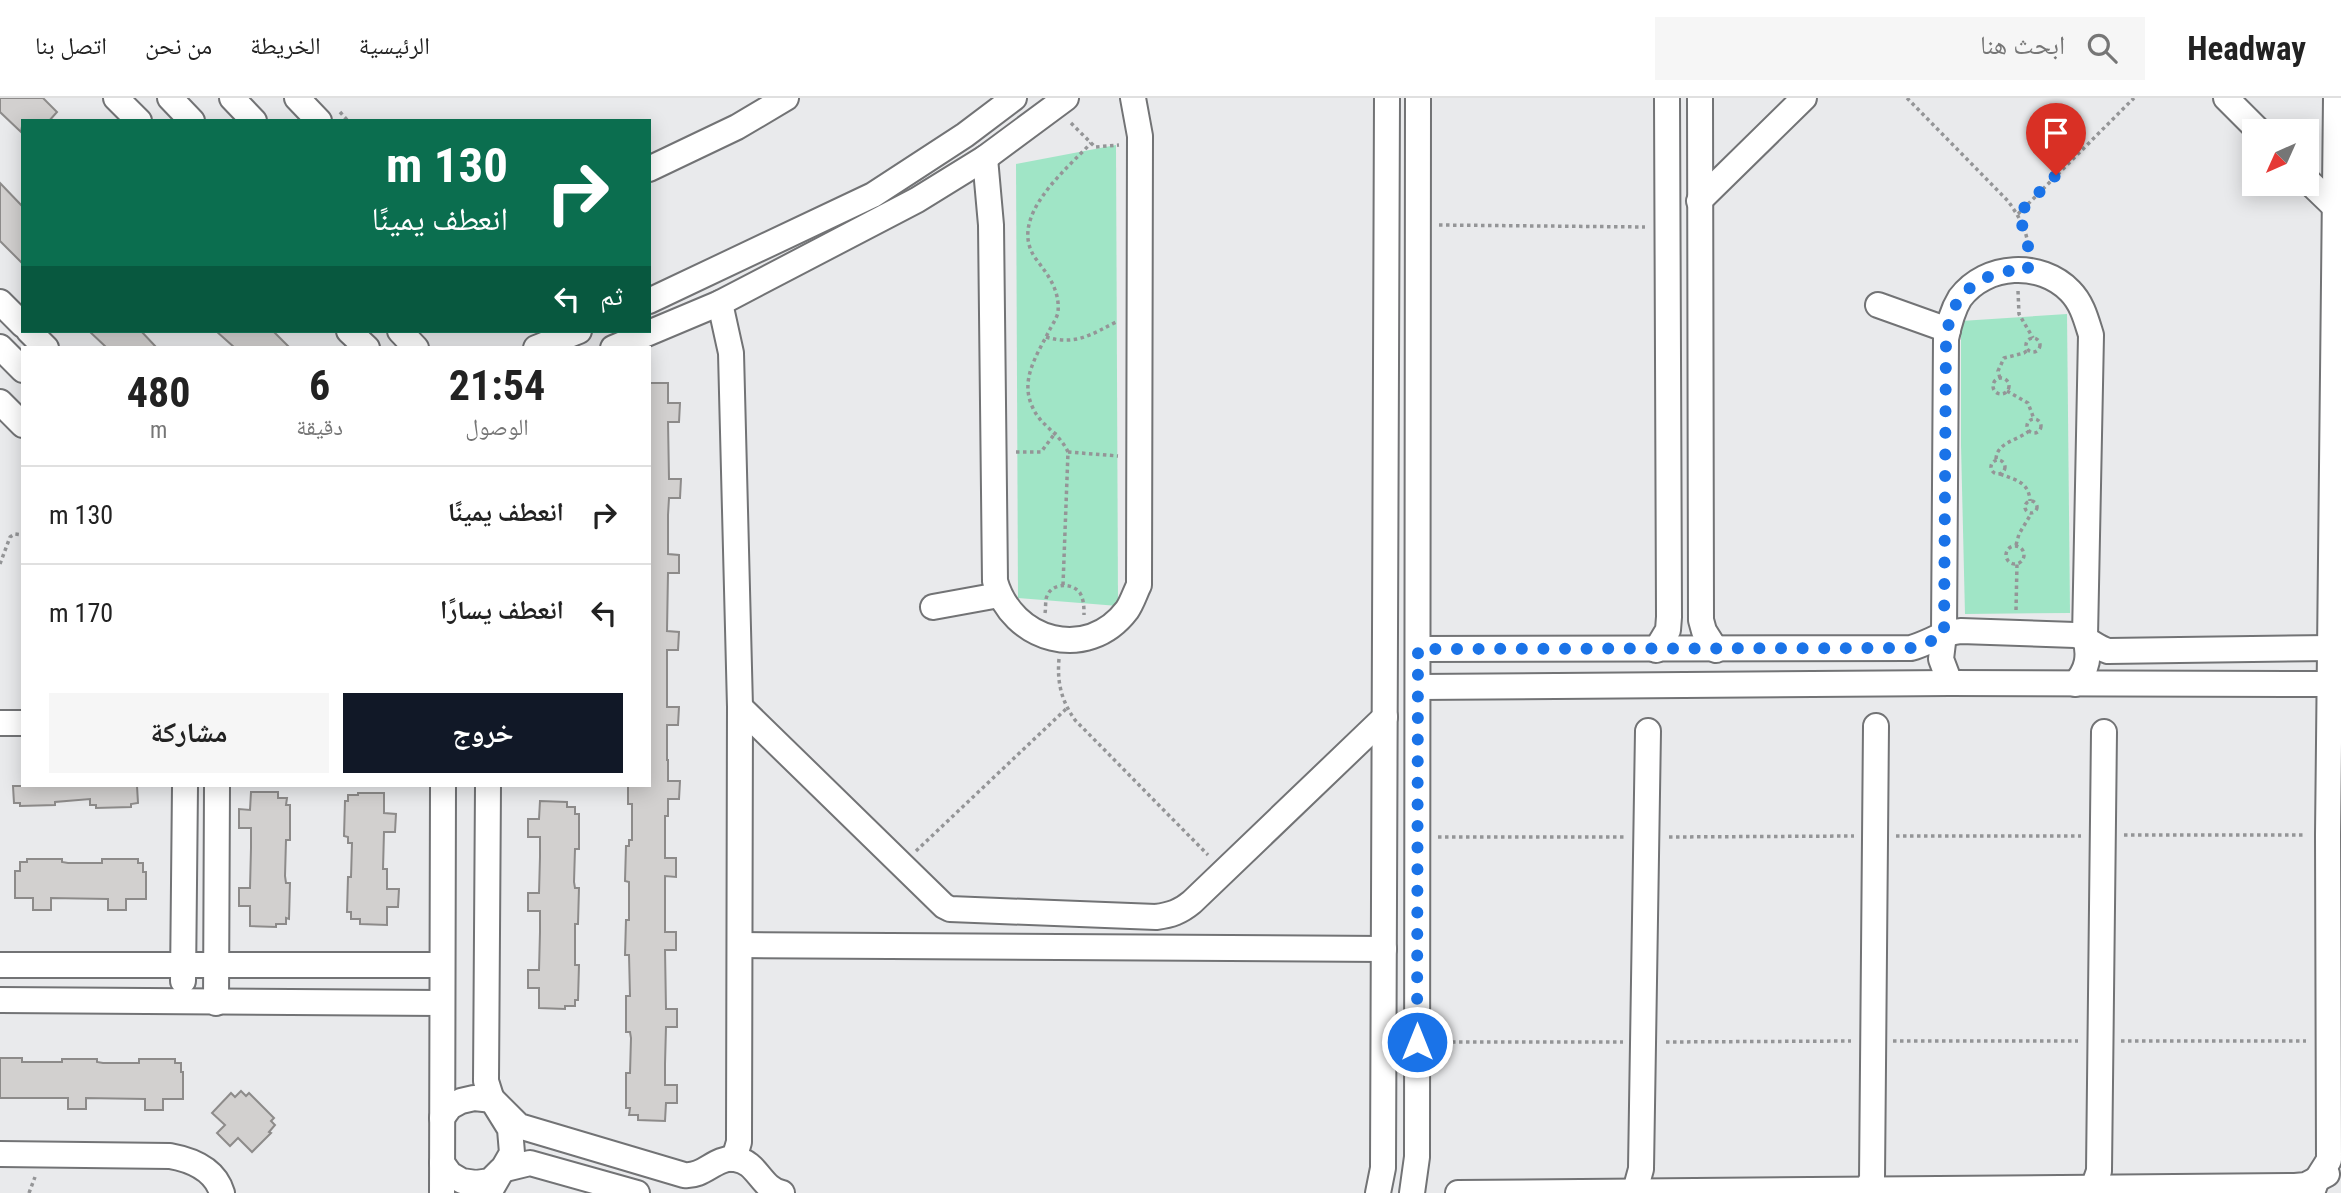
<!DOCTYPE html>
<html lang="ar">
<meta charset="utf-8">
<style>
:root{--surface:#fff;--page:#f6f6f6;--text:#222;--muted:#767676;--line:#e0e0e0;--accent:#111827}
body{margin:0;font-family:"Roboto Condensed","Noto Naskh Arabic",sans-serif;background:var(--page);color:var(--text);direction:rtl;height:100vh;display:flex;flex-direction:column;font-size:26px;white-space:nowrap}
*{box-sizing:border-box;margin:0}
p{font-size:23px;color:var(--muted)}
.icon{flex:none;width:38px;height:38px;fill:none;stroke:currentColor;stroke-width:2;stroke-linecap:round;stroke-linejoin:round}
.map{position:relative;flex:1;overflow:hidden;direction:ltr}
.drawer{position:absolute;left:21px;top:248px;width:630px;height:441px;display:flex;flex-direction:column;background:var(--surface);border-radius:0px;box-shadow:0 4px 18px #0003;direction:rtl}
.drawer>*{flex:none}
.top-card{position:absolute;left:21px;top:21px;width:630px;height:214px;border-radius:0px;box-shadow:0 4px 18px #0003;direction:rtl;background:#0b6e4f;color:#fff;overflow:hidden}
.needle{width:46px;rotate:225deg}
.buttons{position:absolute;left:2242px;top:21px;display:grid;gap:14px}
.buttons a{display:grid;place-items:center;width:77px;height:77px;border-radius:0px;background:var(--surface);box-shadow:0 4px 18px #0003;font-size:35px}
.pin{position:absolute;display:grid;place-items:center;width:60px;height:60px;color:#fff;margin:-72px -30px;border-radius:50% 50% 50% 0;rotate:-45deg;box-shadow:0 0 7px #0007}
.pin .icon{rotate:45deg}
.me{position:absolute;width:77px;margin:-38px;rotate:0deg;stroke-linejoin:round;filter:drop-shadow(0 0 5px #0008)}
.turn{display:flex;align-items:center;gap:24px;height:147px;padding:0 28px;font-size:32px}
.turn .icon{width:91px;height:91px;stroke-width:2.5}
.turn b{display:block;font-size:49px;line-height:60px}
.then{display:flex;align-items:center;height:66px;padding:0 28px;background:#0003;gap:14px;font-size:26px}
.eta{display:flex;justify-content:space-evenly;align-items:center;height:119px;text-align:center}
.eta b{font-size:42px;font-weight:700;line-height:49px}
.action{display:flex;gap:14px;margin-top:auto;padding:14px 28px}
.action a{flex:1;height:80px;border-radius:0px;background:var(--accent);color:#fff;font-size:28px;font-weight:700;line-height:80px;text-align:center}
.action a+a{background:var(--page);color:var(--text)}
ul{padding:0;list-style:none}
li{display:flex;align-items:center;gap:21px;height:98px;padding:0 28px;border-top:2px solid var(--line)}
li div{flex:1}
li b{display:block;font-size:26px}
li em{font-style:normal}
header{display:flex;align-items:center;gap:42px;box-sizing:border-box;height:98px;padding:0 35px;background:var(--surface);border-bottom:2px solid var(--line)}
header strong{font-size:33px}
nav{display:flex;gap:38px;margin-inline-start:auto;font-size:24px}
.search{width:490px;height:63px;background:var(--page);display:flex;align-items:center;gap:18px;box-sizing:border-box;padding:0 24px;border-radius:0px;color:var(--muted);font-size:26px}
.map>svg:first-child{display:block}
.green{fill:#a0e5c6}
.building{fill:#d2d0cf;stroke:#8d8b8a;stroke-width:2}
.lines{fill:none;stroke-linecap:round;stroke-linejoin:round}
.minor-casing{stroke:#727375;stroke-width:28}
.path{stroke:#949597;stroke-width:3.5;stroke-dasharray:3.5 3.5;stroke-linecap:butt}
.minor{stroke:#fff;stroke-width:24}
.route{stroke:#1a73e8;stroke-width:12;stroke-dasharray:0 21.6}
</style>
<header>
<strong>Headway</strong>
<div class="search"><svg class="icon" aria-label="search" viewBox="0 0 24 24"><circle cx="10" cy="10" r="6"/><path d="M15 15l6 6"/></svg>ابحث هنا</div>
<nav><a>الرئيسية</a><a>الخريطة</a><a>من نحن</a><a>اتصل بنا</a></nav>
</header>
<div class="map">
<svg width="2341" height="1095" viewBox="0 0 2341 1095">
<rect width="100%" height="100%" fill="#e9eaec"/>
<g class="green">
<path d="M1116 47 1118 508 1018 500 1016 66Z"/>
<path d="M2067 216 2070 515 1965 516 1961 347V223Z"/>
</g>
<g class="building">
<path d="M0 0H43L57 14 49 23H23L21 34 0 14Z"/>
<path d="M0 85 23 109V166L0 143Z"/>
<path d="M89 233H141L157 250H107Z"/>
<path d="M216 233H273L290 250H235Z"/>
<path d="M649 285H668V305H680L679 324H668L669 381H681L680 400H669L668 417V456L679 457V475H668L667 533 679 534 678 552H667V609H679L678 627H667V662H668V683H680L679 701H668V718H665V760H676V779L665 778V834H676V852H665L666 911H677V929H666L665 966V987H677V1005H666L665 1023 638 1022V1017H629L630 1010H626V975H630L631 940 630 934H626V898H630L629 857H625L626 822H629V784L625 783 626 748H629V742H632V706H628V688H649Z"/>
<path d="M13 688H137L138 705 131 706V709L96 710V707H90V701L55 704V707L20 708V705H14Z"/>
<path d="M251 694H278V700H287L286 707H290V742H286L285 778 286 785H290L289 821 286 820V826H276V829L250 828V808H239V790H250L251 750V730H239V711L250 712Z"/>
<path d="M358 695H384V715L396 716 395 734H384L383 771H387V791H399L398 809H387V827L360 826V821H351V814H347L348 779H351L352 745H348V739L344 738 345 703H348V697H358Z"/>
<path d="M540 703 567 704V709H575V716H579V751H575L574 784 575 790H579L578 826H575V867H579L578 902H575V908H565V911L539 910V890H528V872H539L540 834V813H528V795H539L540 759V739H528V721H539Z"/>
<path d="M27 761H62V764L68 765H102V761H138V765H143V774H146V801H126V812H108V801L51 800V812H33V800H15V773H20V764H27Z"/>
<path d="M0 960H22V964H62V961H97V964L103 965H139V961H175V965H181V974H183V1001H163V1012H145V1001L86 1000V1011H68V1000H0Z"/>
<path d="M241 993 246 998 249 995 274 1020 271 1023 275 1027 269 1034 271 1035 252 1054 238 1040 230 1048 217 1035 225 1027 212 1015 231 995 235 999Z"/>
</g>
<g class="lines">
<g class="minor-casing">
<g id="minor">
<path d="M116 0 139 23"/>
<path d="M170 0 192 23"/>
<path d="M232 0 254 23"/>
<path d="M297 0 319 23"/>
<path d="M1700 0 1701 522 1704 533 1716 552"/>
<path d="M2226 0 2259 33"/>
<path d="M985 60 991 127 995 483C1012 543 1087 565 1127 512 1132 505 1135 495 1139 487L1140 38 1133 0"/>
<path d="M649 71 737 29 786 0"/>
<path d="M2306 81 2335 109"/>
<path d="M1699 103 1804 0"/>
<path d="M649 203 873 97 965 37 1014 0"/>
<path d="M0 204 23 227"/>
<path d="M720 205 731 255 740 609 739 1044 734 1061"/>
<path d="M1878 207 1948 232"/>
<path d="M29 233 46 250"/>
<path d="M349 233 367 250"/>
<path d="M400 233 416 250"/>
<path d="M0 249 23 272"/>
<path d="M536 250 579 233"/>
<path d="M613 250 720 205 917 102 985 60 1066 0"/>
<path d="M0 304 23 327"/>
<path d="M933 509 999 497"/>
<path d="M1418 551 1911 550C1929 545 1943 534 1961 533L2075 537C2088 540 2095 549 2108 553L2331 550"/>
<path d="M1656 552 1668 532 1669 519 1667 0"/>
<path d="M1950 585 1941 561 1944 536 1946 241C1949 226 1952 213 1960 200 1986 165 2041 163 2070 193 2082 205 2086 221 2091 237L2085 539C2090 558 2088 571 2075 586"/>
<path d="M1418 589 1950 585 2331 586"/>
<path d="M740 609 944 808 950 811 1156 819C1171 817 1180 814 1192 804L1385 619"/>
<path d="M0 625H23"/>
<path d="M488 688 486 983 492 1002 510 1031 512 1055 489 1095"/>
<path d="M740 847 1384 851"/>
<path d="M0 867H442"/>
<path d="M183 883 185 688"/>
<path d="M0 902 441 905"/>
<path d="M216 905 217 688"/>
<path d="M442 1020 450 1009 461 1003 474 1000 493 1002 519 1028 684 1077C705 1079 714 1059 735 1061 758 1064 760 1090 782 1095"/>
<path d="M0 1056 170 1058C192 1062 215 1071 222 1095"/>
<path d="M442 1065 450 1076 462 1083 476 1085 490 1083 501 1072 530 1065 637 1095"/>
<path d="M2093 1090 2099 1073 2104 634"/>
<path d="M1866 1092 1872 1081 1876 628"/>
<path d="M1635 1093 1641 1071 1648 633"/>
<path d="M442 1095 443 688"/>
<path d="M1378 1095 1383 1070 1387 0"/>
<path d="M1412 1095 1417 1059 1418 0"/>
<path d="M1458 1095 2295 1088 2306 1087 2327 1076"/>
<path d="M2312 1095 2317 1081 2329 1062 2328 737 2336 0"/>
</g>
</g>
<g class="path">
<path d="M1907 0 2008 103C2018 117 2028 133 2028 151"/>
<path d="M340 14 348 23"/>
<path d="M1071 25 1095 49 1119 47"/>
<path d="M2018 116 2134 0"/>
<path d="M1439 127 1645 129"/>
<path d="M2018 193 2019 216 2033 240"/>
<path d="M1046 239C1076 248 1092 236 1118 223"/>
<circle cx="2033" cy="247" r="7"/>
<path d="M2000 280 1998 273 2004 260 2024 255 2029 251"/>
<circle cx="2001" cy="288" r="8"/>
<path d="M2007 293 2028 305 2034 321"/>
<circle cx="2034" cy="328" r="7"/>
<path d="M1016 354H1041L1056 334"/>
<path d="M1068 354 1118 358"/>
<path d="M1996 361C1997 344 2017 343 2029 333"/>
<circle cx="1998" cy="369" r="7"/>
<path d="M2000 376C2016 382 2029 384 2030 403"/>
<circle cx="2031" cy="409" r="6"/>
<path d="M2016 447 2019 436 2031 416"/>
<circle cx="2015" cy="457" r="9"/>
<path d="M0 466 10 439 15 436 23 437"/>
<path d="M1063 487 1068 354C1059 334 1040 328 1032 308 1020 281 1037 257 1049 233 1052 227 1057 220 1058 214 1060 192 1048 177 1036 161 1006 120 1066 72 1091 45"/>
<path d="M2016 512 2017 465"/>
<path d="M1045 515C1046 510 1045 502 1047 498 1052 485 1072 484 1080 495 1084 502 1084 510 1084 517"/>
<path d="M1059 561C1057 584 1061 602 1075 622L1208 757"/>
<path d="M2124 737H2305"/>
<path d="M1896 738H2081"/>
<path d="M1438 739H1626"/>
<path d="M1669 739 1854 738"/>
<path d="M916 753 1067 610"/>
<path d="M1893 943H2078"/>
<path d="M2121 943H2306"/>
<path d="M1438 944H1623"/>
<path d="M1666 944 1851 943"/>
<path d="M29 1095 35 1079"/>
</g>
<use href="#minor" class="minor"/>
</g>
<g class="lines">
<path class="route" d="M1417 944 1418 551 1911 550 1934 542 1944 536 1946 241C1948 234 1948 225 1951 218 1961 186 1996 170 2028 172V143L2018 116 2056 77"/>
</g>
</svg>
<div class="buttons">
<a><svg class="needle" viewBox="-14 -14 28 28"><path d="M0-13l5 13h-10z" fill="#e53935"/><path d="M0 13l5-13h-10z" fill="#767676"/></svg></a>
</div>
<div class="pin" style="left:2056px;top:77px;background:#d93025"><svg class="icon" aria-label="arrive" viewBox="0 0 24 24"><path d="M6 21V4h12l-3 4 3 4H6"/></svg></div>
<svg class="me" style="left:1417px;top:944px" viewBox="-20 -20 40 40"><circle r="17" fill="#1a73e8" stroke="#fff" stroke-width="3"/><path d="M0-11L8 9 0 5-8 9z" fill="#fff"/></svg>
<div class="top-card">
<div class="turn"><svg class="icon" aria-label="right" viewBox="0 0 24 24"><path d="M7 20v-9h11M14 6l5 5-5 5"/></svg><div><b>130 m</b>انعطف يمينًا</div></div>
<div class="then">ثم<svg class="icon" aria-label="left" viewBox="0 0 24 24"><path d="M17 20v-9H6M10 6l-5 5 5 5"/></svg></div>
</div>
<section class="drawer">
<div class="eta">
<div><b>21:54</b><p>الوصول</p></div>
<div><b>6</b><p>دقيقة</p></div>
<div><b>480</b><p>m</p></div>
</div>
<ul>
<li><svg class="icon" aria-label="right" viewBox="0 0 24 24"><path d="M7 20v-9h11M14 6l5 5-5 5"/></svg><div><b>انعطف يمينًا</b></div><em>130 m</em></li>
<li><svg class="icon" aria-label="left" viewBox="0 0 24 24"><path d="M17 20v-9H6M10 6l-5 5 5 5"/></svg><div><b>انعطف يسارًا</b></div><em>170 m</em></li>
</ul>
<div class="action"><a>خروج</a><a>مشاركة</a></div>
</section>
</div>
